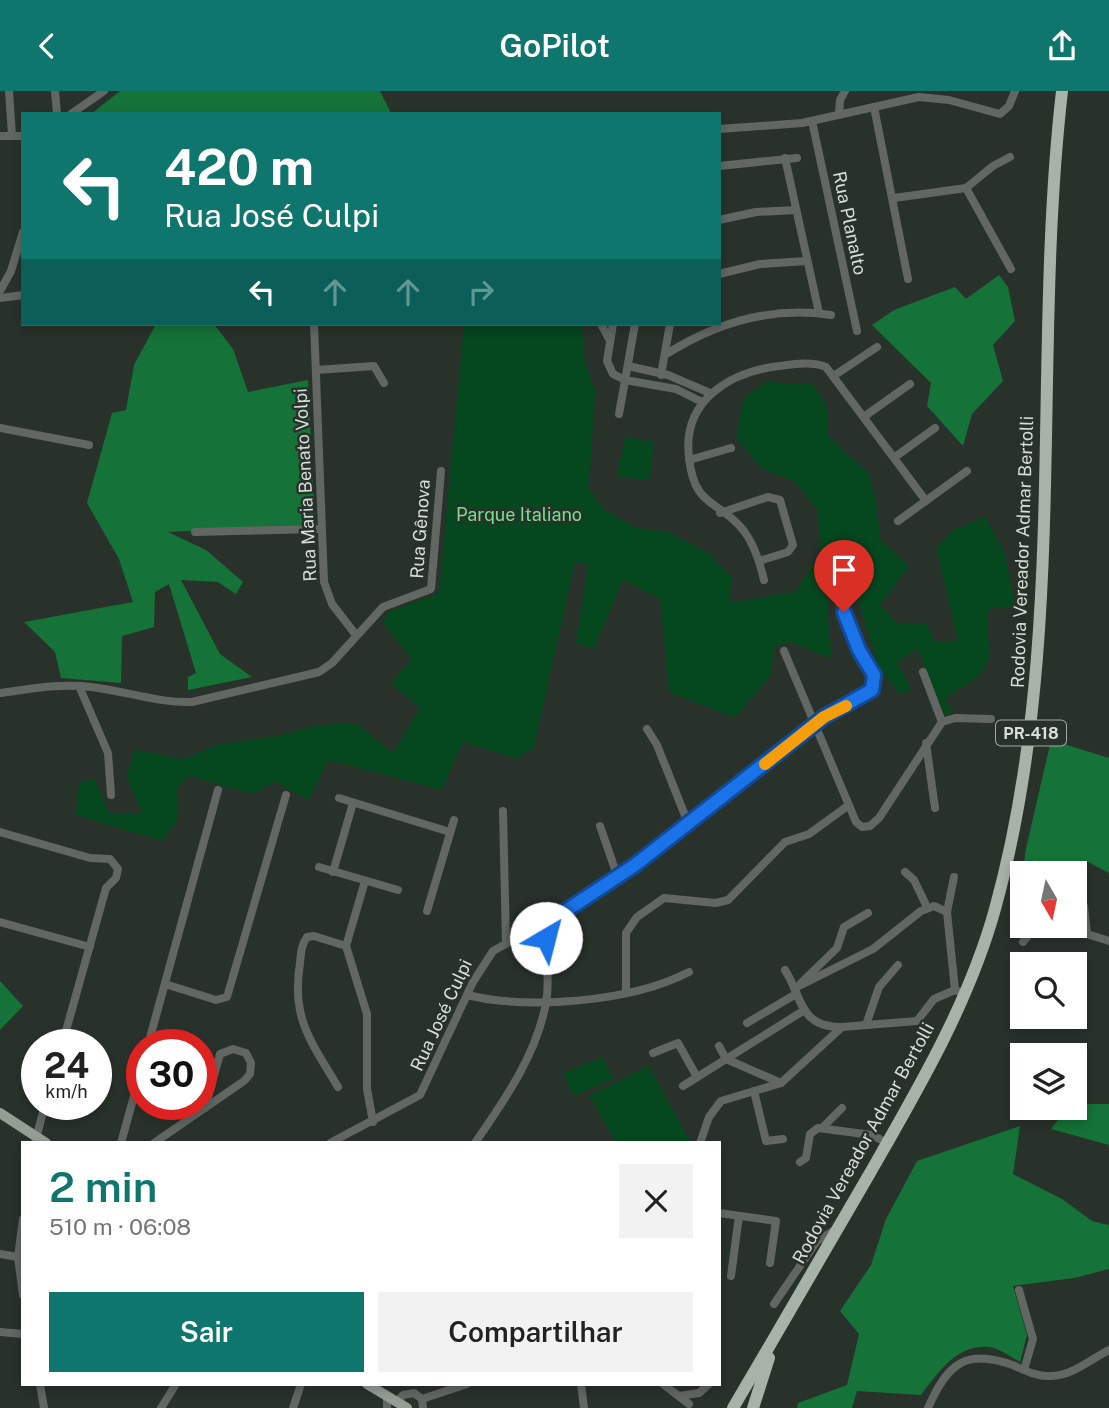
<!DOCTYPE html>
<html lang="pt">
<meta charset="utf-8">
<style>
:root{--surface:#fff;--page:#f2f2f2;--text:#222;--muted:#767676;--accent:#0f766e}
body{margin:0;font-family:"Public Sans",sans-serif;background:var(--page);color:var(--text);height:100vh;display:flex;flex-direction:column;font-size:26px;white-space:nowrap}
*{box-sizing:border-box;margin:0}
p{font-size:23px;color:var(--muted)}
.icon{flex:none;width:38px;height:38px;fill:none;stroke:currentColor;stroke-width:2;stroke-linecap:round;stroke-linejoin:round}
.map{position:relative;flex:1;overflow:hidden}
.panel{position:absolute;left:21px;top:1050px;width:700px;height:245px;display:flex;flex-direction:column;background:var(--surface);border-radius:0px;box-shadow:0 4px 10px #0003}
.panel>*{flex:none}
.guide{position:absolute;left:21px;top:21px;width:700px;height:214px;border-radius:0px;box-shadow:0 4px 10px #0003;background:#0f766e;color:#fff;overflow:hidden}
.needle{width:46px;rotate:171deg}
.fabs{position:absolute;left:1010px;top:770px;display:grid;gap:14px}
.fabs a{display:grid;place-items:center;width:77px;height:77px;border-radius:0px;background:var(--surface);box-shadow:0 4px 10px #0003;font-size:35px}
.speed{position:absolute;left:21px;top:938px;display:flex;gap:14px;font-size:35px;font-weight:700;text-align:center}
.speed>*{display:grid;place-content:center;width:91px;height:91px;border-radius:50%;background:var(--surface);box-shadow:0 4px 10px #0003;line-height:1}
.speed small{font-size:18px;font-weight:400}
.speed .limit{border:10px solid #d22;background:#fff;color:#111}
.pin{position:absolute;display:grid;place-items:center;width:60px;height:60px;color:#fff;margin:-72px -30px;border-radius:50% 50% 50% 0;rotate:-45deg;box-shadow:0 0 7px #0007}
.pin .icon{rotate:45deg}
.me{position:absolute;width:77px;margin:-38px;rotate:37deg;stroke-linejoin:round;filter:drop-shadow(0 0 5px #0008)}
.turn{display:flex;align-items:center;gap:24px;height:147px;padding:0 28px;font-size:32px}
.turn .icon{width:91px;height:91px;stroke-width:2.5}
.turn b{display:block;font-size:49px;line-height:60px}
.lanes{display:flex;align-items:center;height:66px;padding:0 28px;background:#0003;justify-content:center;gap:35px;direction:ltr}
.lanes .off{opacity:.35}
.round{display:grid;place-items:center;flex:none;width:74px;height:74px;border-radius:0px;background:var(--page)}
.headline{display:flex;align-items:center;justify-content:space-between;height:119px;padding:0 28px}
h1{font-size:42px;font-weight:600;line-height:52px;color:var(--accent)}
.action{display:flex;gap:14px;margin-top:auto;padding:14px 28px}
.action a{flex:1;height:80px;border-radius:0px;background:var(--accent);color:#fff;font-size:28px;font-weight:600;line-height:80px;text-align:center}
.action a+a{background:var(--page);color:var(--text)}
header{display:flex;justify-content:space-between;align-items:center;height:91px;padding:0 28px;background:var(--accent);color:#fff;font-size:32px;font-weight:600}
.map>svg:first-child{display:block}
.green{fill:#05471f}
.forest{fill:#157238}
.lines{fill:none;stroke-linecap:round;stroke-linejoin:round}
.minor{stroke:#626763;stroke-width:8}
.major{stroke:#949e95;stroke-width:10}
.highway{stroke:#a7b3a9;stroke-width:12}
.route-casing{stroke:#114b97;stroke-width:18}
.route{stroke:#1a73e8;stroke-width:12}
.slow{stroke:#f59e0b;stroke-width:12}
.labels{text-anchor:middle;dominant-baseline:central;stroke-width:5;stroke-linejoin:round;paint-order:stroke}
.shield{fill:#28322a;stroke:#a3aaa4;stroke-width:2}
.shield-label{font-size:16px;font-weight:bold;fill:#d8ded9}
.street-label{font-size:18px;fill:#d8ded9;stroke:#28322a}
.park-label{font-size:18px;fill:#73e190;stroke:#28322a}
</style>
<header><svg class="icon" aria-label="back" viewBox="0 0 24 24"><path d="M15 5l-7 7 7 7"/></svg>GoPilot<svg class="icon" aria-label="share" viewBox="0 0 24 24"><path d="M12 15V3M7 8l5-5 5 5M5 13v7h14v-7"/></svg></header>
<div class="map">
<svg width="1109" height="1317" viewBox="0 0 1109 1317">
<rect width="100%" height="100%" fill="#28322a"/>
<g class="green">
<path d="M464 233H582L584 266 595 301 589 399 606 420 636 437 668 441 709 462 732 486 729 512 795 501 820 463 818 420 795 391 761 377 736 346 744 307 766 291 813 293 828 319 827 344 869 383 877 413 880 448 909 475 880 514 897 533H927L935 551 958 550 936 457 955 438 985 426 1004 461 1016 516 990 517C983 535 991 548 989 566 986 586 959 597 945 607L952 620 946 626 917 558 897 571 911 598 900 604 878 574 857 507 872 470 845 471 827 516 832 568 791 551 774 556 770 586 735 627 669 601 660 508 623 489 594 558 576 552 588 473 575 471 534 656 517 668 463 651 442 699 328 669 309 709 275 691 252 703 190 685 178 696V729L162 750 76 724 79 692 94 687 109 722H142L126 685 135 658 182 668 220 653 278 645 317 634 356 632 393 662 420 617 391 592 412 568 383 532 388 521 439 502Z"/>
<path d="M625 346 654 351 650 389 617 386Z"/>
<path d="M603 966 613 988 574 1005 563 982Z"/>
<path d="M649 975 691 1052H616L589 1005Z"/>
</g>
<g class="forest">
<path d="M120 0H380L391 22 91 23Z"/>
<path d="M999 184 1008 196 1015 230 993 254 1003 290 972 323 963 355 927 315 931 292 872 234 894 219 955 196 966 208Z"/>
<path d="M156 233H214L233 258 248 301 308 289 315 434 168 441 206 459 243 491 236 503 218 491 181 489 220 563 252 586 188 599V586L196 582 169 493 155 501 154 536 122 545 121 592 61 587 55 561 24 531 133 511 119 468 87 412 112 322 126 319 134 274Z"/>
<path d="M1051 649 1109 667V782L1086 770 1059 782H1024L1025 762Z"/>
<path d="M0 890 23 915 0 939Z"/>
<path d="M1075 1013H1109V1054L1051 1038 1067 1017H1074Z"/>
<path d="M1020 1035 1013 1083 1062 1108 1092 1130 1109 1134V1178L1074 1187 1013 1195 1027 1244 1020 1271C1012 1267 999 1257 990 1256 956 1253 939 1281 921 1304L857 1300 852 1317H797L798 1312 847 1294 859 1243 840 1220 871 1174 886 1128 917 1070Z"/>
</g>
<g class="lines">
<g class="minor">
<path d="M9 0 12 44"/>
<path d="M55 0 57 23"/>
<path d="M874 16 908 188"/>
<path d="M71 23 104 0"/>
<path d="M839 24 840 9 845 0"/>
<path d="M812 30 857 240"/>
<path d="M719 38 802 32 919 6 949 9 1000 23 1009 15 1015 0"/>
<path d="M0 45H23"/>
<path d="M785 67 819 222"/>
<path d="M719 75 797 67"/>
<path d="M966 97 993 75 1010 66"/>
<path d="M894 107 966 97 1011 178"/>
<path d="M719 129 756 121 796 119"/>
<path d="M719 183 760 173 807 170"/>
<path d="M0 200 11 180 23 141"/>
<path d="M0 207 23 204"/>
<path d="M314 233 324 491 332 513 356 544"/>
<path d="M601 233 610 250"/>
<path d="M613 233 607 270 613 283 625 289 676 298 702 311"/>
<path d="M665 264C715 232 771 215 831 224"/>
<path d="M628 275 668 284 710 302"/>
<path d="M316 279 374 275 384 292"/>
<path d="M661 284 670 233"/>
<path d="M835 284 877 256"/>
<path d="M619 323 635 233"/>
<path d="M865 325 910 293"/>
<path d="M0 337 89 354"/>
<path d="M895 366 935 337"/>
<path d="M689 369 731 357"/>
<path d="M720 422 768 406 780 409 793 454 788 461 759 470"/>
<path d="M898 430 967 380"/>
<path d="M195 441 321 438"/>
<path d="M764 489C760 472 755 455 744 440 719 408 694 418 689 366 682 310 729 281 779 275 794 273 812 270 826 276L926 410"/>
<path d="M784 560 856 731 862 736 870 735 879 727 942 631 955 627 991 628"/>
<path d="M923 581 942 631"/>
<path d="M79 595 108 662 111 704"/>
<path d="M0 602C31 598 60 592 91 596 125 600 158 612 192 611L319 581 332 572 383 516 431 498 441 380"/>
<path d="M647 638 657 654 688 732"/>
<path d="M926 652 935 717"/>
<path d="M339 707 450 741"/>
<path d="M503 720 506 853"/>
<path d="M600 735 618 787"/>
<path d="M0 741 90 767 110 768 118 778 116 787 106 797 62 954"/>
<path d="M319 776 398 799"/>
<path d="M333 781 353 712"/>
<path d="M905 781 914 789 927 816"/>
<path d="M365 790 346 855 367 923V998L373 1031"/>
<path d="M1074 813 1084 815 1087 843 1109 850"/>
<path d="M427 820 454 729"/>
<path d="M947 821 954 786"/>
<path d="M0 831 90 856"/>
<path d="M1023 851 1036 835"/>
<path d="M785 879C802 905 799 937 842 936"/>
<path d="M801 892 837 857 844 836 868 822"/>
<path d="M165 893 216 909 227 906 286 704"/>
<path d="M797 896 873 858 921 820 934 815 947 821 955 899"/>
<path d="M626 901V842L637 826 664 807 716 812 728 809 785 751 809 743 849 714"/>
<path d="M467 904C529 919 631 911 689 881"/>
<path d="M747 932 796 903"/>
<path d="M866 934 879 896 898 874"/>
<path d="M148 954 218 699"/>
<path d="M719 955 726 968 781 992"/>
<path d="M653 962 678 952 697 986"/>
<path d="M683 995 803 920"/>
<path d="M338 996C311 950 291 928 300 872 301 863 301 854 307 846L314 845 346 855"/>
<path d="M754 1000 766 1050 783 1048"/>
<path d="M822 1037 842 1017"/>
<path d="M35 1052 45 1013"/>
<path d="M121 1052 142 976"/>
<path d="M154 1052 244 990 250 983 251 972 246 962 233 958 220 963 205 1017"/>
<path d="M330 1052 420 1004 473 891 493 860 595 803 824 626 872 599 874 584 859 559 837 506"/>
<path d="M475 1052C505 1008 536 965 546 912 552 881 539 856 555 827"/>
<path d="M700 1052 709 1026 721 1010 781 992 842 936 917 930 934 908 955 899 963 902"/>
<path d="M800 1071 806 1067 810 1043 818 1037 872 1044 887 1052"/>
<path d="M719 1122 776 1130 770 1172"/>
<path d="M23 1128 18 1166 23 1204"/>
<path d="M0 1163 18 1166"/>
<path d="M731 1185 739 1125"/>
<path d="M1019 1199 1033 1248 1024 1279"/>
<path d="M774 1213 817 1150 835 1139"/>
<path d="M0 1241 23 1243"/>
<path d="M40 1293 44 1317"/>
<path d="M581 1293 584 1317"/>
<path d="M663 1293 689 1313"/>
<path d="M387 1305V1317"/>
<path d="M679 1305 699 1302 709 1293"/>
<path d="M422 1308 467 1293"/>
<path d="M396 1311 403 1304 414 1302 422 1308 423 1317"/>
<path d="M161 1317 176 1293"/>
<path d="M293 1317 301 1293"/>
<path d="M928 1317C948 1271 967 1257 1015 1275 1026 1280 1038 1286 1051 1285 1072 1285 1091 1268 1109 1259"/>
</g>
<g class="major">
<path d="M0 1022 46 1052"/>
<path d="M367 1293 407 1317"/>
</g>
<g class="highway">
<path d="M733 1317C779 1239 824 1161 870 1082 918 998 969 912 995 818 1069 552 1031 271 1062 0"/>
<path d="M753 1317 769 1267"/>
</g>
</g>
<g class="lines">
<g class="route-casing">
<path id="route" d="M546 847 555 827 635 774 824 626 872 599 874 584 859 559 844 521"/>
</g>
<use href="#route" class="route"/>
<path class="slow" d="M765 673 824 626 846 615"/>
</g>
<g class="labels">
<rect class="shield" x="996" y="629.5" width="70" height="25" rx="5"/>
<g class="shield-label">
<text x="1031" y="642">PR-418</text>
</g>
<g class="street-label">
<text transform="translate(850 132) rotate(78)">Rua Planalto</text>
<text transform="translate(305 394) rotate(-93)">Rua Maria Benato Volpi</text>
<text transform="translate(420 438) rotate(-86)">Rua Gênova</text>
<text transform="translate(1022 461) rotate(-88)">Rodovia Vereador Admar Bertolli</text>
<text transform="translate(441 924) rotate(-65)">Rua José Culpi</text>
<text transform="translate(863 1052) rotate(-61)">Rodovia Vereador Admar Bertolli</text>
</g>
<g class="park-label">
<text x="519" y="423">Parque Italiano</text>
</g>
</g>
</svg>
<div class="fabs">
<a><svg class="needle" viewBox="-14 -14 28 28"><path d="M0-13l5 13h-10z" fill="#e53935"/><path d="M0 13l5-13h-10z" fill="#767676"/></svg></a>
<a><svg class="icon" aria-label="search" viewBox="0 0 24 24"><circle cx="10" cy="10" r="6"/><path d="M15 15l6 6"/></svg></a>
<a><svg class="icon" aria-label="layers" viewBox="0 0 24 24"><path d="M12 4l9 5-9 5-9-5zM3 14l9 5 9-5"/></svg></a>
</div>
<div class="speed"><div>24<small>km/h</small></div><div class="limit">30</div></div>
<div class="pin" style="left:844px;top:521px;background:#d93025"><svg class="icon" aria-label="arrive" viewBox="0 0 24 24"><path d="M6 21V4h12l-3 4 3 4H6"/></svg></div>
<svg class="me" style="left:546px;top:847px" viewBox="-20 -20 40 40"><circle r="19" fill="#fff"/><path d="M0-13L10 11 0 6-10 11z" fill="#1a73e8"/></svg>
<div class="guide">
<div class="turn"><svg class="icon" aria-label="left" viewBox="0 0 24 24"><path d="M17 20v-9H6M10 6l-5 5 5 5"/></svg><div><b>420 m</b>Rua José Culpi</div></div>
<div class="lanes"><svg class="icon" aria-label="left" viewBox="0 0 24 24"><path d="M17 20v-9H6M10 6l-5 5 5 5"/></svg><svg class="icon off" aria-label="ahead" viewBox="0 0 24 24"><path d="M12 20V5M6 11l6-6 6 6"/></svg><svg class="icon off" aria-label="ahead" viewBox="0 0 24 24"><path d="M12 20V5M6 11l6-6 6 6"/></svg><svg class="icon off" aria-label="right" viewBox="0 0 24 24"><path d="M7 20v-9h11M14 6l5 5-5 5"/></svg></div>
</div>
<section class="panel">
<div class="headline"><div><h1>2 min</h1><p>510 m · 06:08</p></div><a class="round"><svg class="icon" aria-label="close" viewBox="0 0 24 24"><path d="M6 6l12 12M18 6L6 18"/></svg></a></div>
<div class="action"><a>Sair</a><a>Compartilhar</a></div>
</section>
</div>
